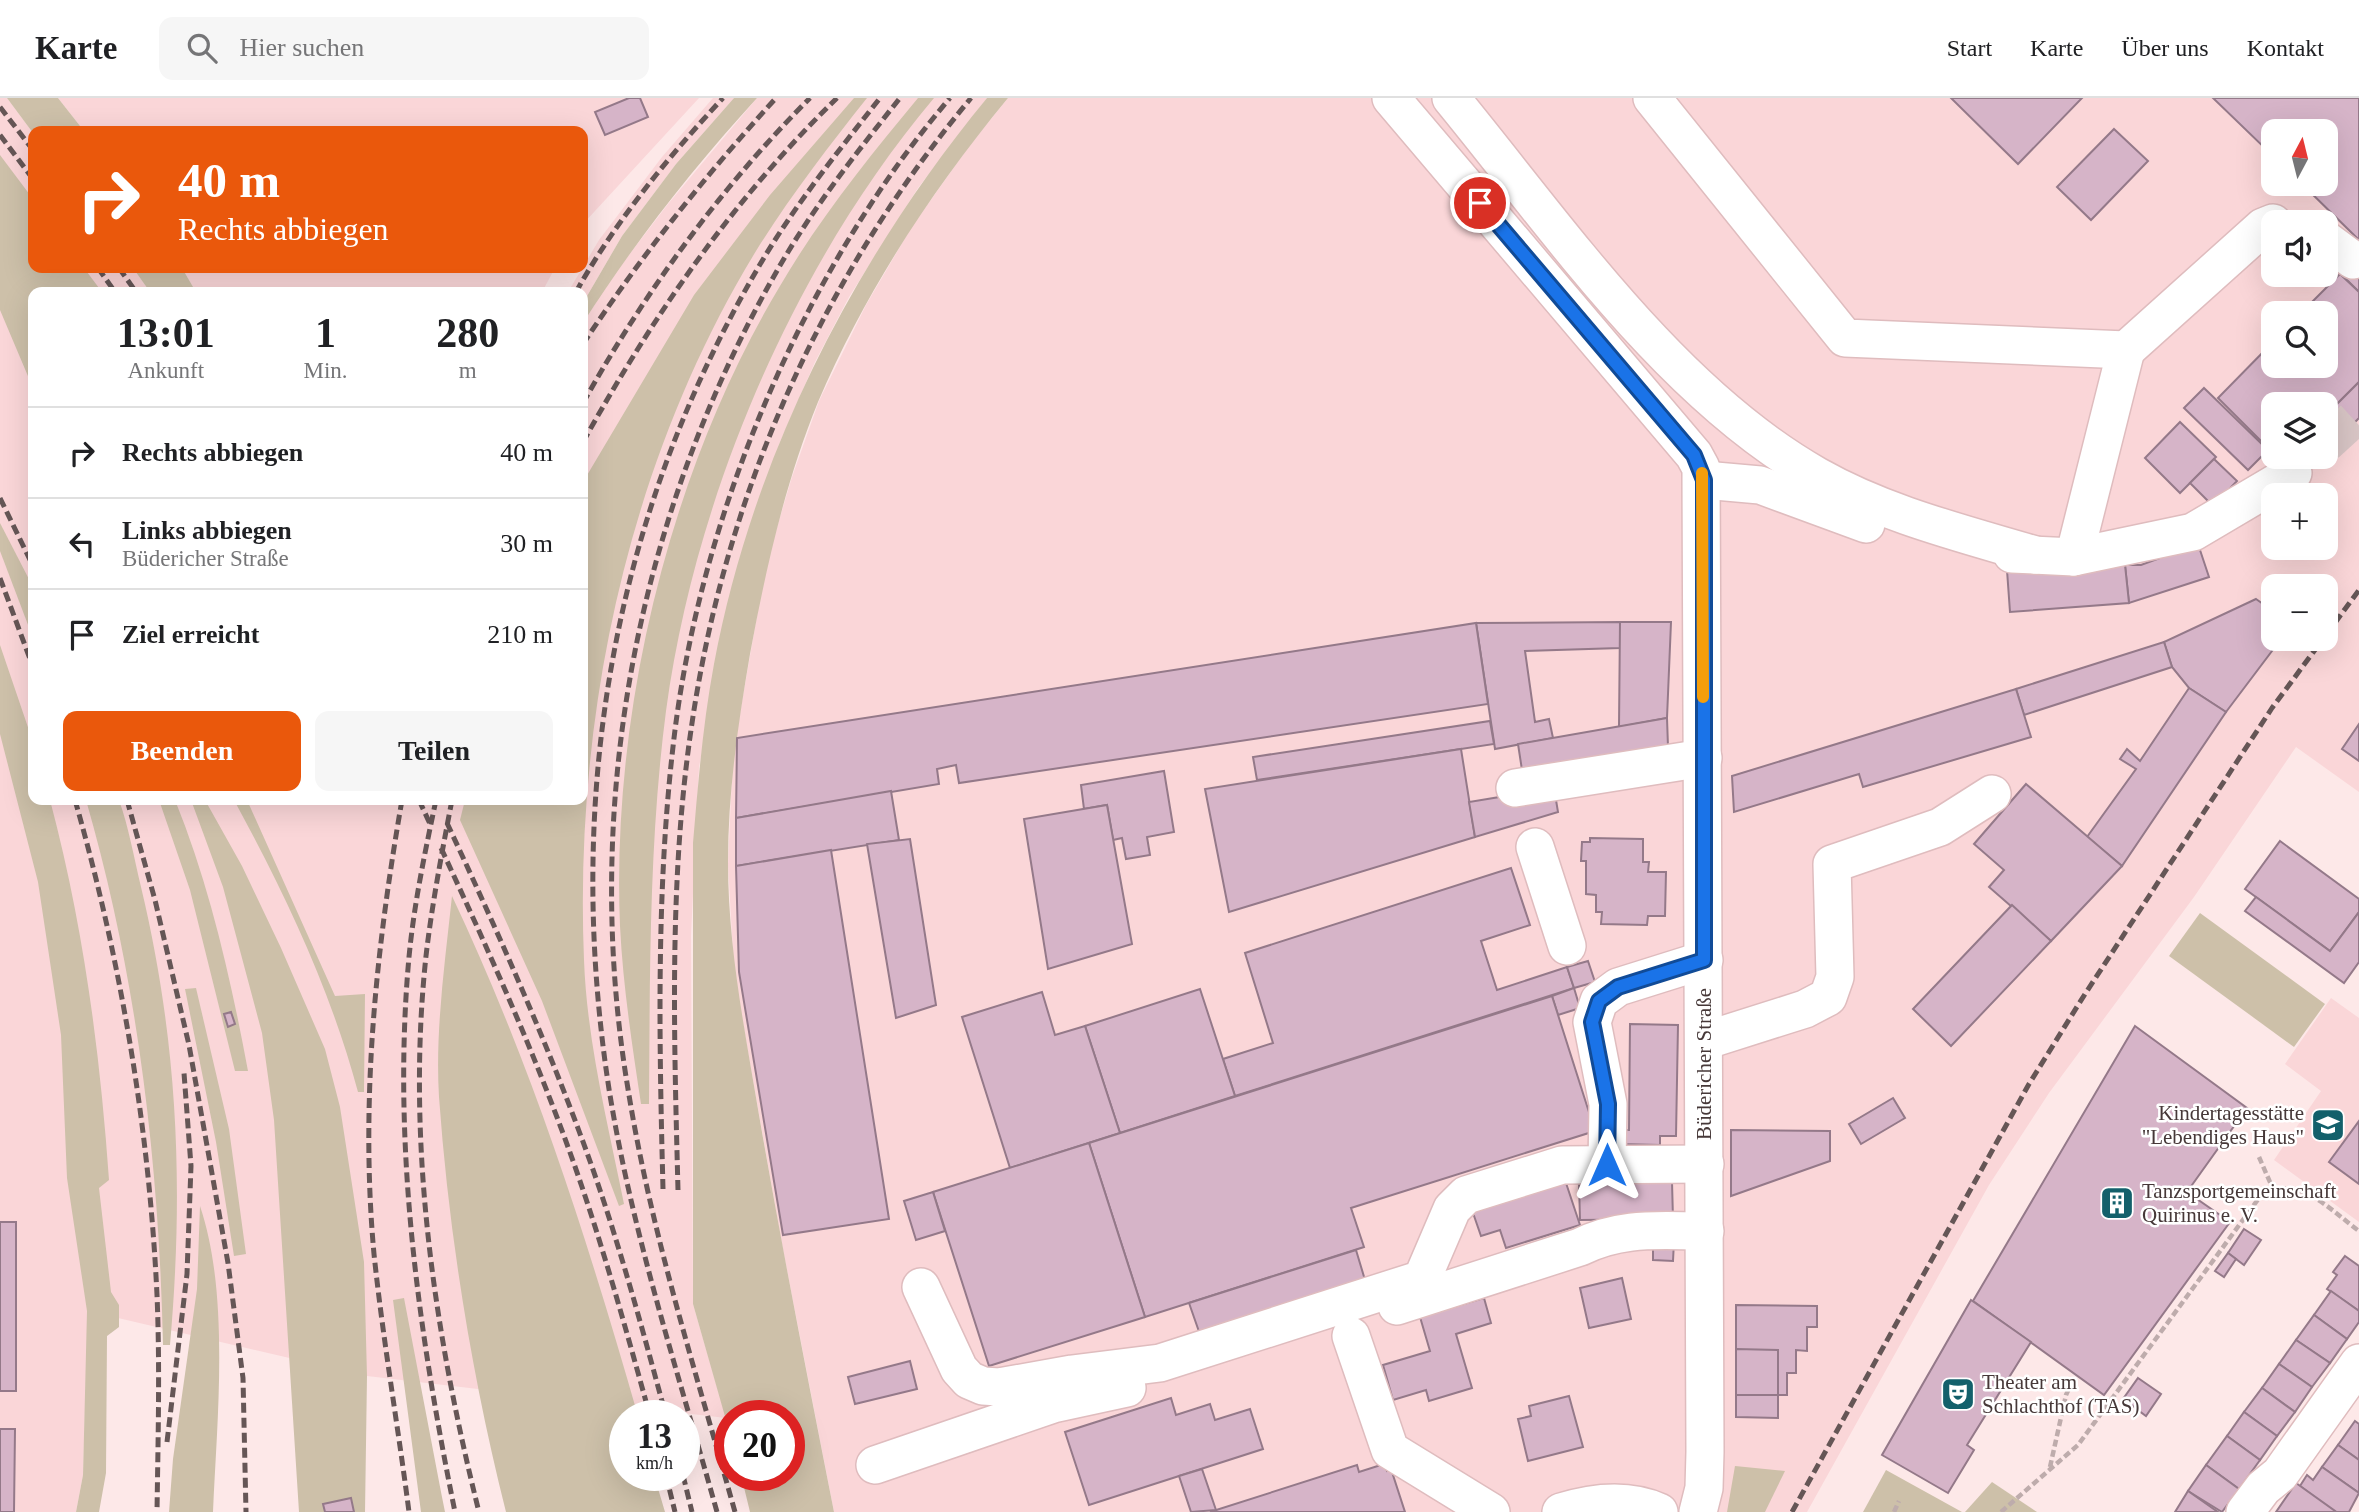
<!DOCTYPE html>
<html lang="de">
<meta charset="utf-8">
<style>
:root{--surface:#fff;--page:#f6f6f6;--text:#202124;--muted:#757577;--line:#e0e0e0;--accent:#ea580c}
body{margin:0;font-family:"Times New Roman",serif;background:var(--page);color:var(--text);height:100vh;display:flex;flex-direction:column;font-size:26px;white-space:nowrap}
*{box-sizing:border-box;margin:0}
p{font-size:23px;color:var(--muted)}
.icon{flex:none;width:38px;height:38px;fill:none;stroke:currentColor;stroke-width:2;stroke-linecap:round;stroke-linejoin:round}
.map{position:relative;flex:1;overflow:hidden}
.sheet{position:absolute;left:28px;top:189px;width:560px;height:518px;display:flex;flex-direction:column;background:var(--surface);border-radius:14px;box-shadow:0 7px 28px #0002}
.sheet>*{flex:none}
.guide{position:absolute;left:28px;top:28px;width:560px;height:147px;border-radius:14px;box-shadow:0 7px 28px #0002;background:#ea580c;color:#fff;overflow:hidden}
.needle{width:46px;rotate:7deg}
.controls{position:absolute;left:2261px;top:21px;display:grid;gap:14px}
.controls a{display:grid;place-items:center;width:77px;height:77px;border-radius:14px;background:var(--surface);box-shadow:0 7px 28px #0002;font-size:35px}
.speed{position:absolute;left:609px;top:1302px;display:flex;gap:14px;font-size:35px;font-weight:700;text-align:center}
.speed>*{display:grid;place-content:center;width:91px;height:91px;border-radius:50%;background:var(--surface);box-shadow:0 7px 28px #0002;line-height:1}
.speed small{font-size:18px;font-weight:400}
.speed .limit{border:10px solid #d22;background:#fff;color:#111}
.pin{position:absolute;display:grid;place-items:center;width:60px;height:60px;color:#fff;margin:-30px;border:4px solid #fff;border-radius:50%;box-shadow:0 2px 7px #0007}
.me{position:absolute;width:77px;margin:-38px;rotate:0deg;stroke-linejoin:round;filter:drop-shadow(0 0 5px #0008)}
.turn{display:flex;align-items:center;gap:24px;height:147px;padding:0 35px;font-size:32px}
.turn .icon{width:91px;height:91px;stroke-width:2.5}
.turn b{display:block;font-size:49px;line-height:60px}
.eta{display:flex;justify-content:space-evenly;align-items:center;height:119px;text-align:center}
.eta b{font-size:42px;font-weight:800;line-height:49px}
.button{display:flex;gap:14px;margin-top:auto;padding:14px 35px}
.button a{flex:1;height:80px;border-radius:14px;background:var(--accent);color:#fff;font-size:28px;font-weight:800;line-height:80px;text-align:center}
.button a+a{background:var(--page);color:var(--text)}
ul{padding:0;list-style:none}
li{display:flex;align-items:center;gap:21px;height:91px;padding:0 35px;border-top:2px solid var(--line)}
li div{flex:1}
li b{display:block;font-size:26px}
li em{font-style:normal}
header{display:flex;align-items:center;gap:42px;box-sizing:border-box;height:98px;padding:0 35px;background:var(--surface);border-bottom:2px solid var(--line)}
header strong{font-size:33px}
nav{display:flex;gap:38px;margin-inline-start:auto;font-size:24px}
.search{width:490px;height:63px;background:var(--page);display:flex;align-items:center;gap:18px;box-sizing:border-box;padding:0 24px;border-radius:14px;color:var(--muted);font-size:26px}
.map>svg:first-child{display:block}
.built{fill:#fad6d8;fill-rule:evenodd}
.green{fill:#cdc0a9}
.building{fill:#d6b4c8;stroke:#947989;stroke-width:2}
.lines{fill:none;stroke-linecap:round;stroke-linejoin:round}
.minor-tunnel{stroke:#d8c5c5;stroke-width:37;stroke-dasharray:37 18;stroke-linecap:butt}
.minor-casing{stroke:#dfbcbe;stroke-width:40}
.path{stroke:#beacac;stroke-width:4.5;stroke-dasharray:7 3.5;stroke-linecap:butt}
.minor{stroke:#fff;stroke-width:37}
.rail{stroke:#655656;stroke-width:5;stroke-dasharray:10 5;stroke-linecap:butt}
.route-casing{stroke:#114b97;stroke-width:18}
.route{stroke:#1a73e8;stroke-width:12}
.slow{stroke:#f59e0b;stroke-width:12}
.labels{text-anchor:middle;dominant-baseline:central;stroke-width:5;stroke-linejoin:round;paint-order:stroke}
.street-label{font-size:21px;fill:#463838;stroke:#fff}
.poi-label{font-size:21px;fill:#463838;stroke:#fff;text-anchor:start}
</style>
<header>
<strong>Karte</strong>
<div class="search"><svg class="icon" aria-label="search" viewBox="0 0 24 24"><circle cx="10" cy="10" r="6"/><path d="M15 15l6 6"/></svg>Hier suchen</div>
<nav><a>Start</a><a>Karte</a><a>Über uns</a><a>Kontakt</a></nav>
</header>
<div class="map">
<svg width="2359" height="1414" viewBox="0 0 2359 1414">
<rect width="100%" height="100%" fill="#fde8e8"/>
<g class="built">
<path d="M0 0H7L33 35V170H133L150 194H33V702H583V225L612 179 668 106 757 0H987L918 90 849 199 815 264 780 344 740 459 699 669 691 837 693 1206 726 1320 367 1278 88 1213 83 1377 76 1414H0Z"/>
<path d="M58 0H699L583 126V33H84Z"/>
<path d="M713 0H734L676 66 622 138 583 205V194H568L599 142 662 59Z"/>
<path d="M1008 0H2359V694L2296 649 2194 799 2049 995 1989 1087 1807 1414H834L780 1136 734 874 728 766 733 655 766 466 792 379 819 303 866 207 911 130 969 48ZM2273 33H2326V86H2273ZM2273 124H2326V177H2273ZM2273 215H2326V268H2273ZM2273 306H2326V359H2273ZM2273 397H2326V450H2273ZM2273 488H2326V541H2273Z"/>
<path d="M182 170H555L542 194H196Z"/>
<path d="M2331 900 2359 920V1124L2274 1062 2321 993 2285 966Z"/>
</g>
<g class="green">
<path d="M7 0H58L84 33 33 35Z"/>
<path d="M734 0H757C693 70 634 145 583 225V205L622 138 676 66Z"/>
<path d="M854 0H867C828 49 789 100 756 153 628 363 574 618 584 862 587 944 608 1026 624 1106L619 1108 542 903 460 722 465 702H583V384L694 197 770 97Z"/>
<path d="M918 0H934C794 166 695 398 666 613 649 743 650 875 649 1006H641C632 946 623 888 620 828 611 614 670 371 780 188 819 121 869 59 918 0Z"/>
<path d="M987 0H1008C932 92 865 194 818 304 785 385 766 470 750 556 738 626 728 694 728 764 728 850 745 933 759 1017 782 1150 808 1282 834 1414H750L741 1377H789V1318H730V1336L693 1206V745C698 685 703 625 714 566 753 358 853 163 987 0Z"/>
<path d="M0 57 33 101V170H84L102 194H33V290L0 212Z"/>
<path d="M133 170H182L196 194H150Z"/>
<path d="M0 425 33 489V540L0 453Z"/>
<path d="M0 547 33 644V702H50C83 826 100 953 109 1082L99 1090 111 1194 119 1207V1229L107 1238 106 1375 99 1414H76L83 1377 87 1213 67 1080 61 937 38 784 0 636Z"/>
<path d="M86 702H119C129 730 134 760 141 789 178 944 184 1089 170 1247H163C159 1063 137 879 86 702Z"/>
<path d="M159 702H175C210 788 231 882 248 973H235L190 792Z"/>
<path d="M191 702H205L242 768 281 850 325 951 340 1009 364 1164 367 1278 365 1414H299L274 1022 262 935 223 789Z"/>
<path d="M234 702H247L335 898 365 896 364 994H358C330 890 285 796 234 702Z"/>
<path d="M452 798C531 965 587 1140 638 1318H625V1377H654L665 1414H506C472 1279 449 1138 439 999 435 933 445 864 452 798Z"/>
<path d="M2200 815 2325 906 2294 949 2169 858Z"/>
<path d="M196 890 229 1031 246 1156 234 1158 216 1044 185 891Z"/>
<path d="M200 1108C230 1197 217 1321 213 1414H169L173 1361 197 1191Z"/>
<path d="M404 1200 441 1394 445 1414H421L393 1202Z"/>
<path d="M1735 1368 1785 1373 1765 1414H1727Z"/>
<path d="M1886 1372 1962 1414H1863Z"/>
<path d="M1992 1384 2037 1414H1965Z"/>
</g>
<g class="building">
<path d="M629 0H640L648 19 605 37 595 14Z"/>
<path d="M1951 0H2082L2018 66Z"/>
<path d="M2213 0H2359V142L2302 86H2326V33H2273V58Z"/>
<path d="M2114 31 2148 63 2091 122 2057 89Z"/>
<path d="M2359 157V194L2341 176Z"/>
<path d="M2340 176 2359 194V284L2326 317V306H2273V355L2218 300 2273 244V268H2326V215H2301Z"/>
<path d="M2359 284V320L2326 354V317Z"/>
<path d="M2204 290 2268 352 2248 372 2184 310Z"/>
<path d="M2180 324 2216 359 2180 395 2145 360Z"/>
<path d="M2285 359H2321L2299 380 2281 363Z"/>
<path d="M2214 361 2237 383 2213 408 2190 385Z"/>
<path d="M2198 446 2209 479 2129 505 2125 467H2141Z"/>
<path d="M2125 467 2129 505 2010 514 2007 472Z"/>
<path d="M2256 501 2273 513V541H2281L2226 614 2189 590 2172 569 2164 544Z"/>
<path d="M1620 524V550L1525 553 1535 624 1549 621 1553 640 1495 651 1476 525Z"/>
<path d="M1620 524H1671L1667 620 1619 629Z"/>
<path d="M1476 525 1488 606 959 685 956 667 937 671 939 686 736 720 737 640Z"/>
<path d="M2164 544 2172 569 2024 617 2016 591Z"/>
<path d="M2189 590 2226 614 2122 768 2087 739 2136 671 2120 661 2127 651 2140 663Z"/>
<path d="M2016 591 2031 639 1863 689 1859 676 1734 714 1732 678Z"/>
<path d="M1667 620 1668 649 1522 672 1518 646Z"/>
<path d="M1490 623 1494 646 1257 682 1253 659Z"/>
<path d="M2359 626V663L2342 651Z"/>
<path d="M1461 651 1475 739 1229 814 1205 691Z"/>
<path d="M1164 673 1174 734 1147 739 1150 757 1126 761 1122 740 1113 742 1107 707 1084 711 1081 687Z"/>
<path d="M2026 686 2122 768 2051 843 1989 789 2004 772 1974 746Z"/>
<path d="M1554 690 1558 714 1475 739 1469 704Z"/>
<path d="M891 693 899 742 736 768V720Z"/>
<path d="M1107 707 1132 846 1048 871 1024 721Z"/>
<path d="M1590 740 1643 741V764H1649L1648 774H1666L1665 818H1648L1647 827 1601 826 1602 814H1596V797L1586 796V763H1581L1582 744H1590Z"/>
<path d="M910 741 936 907 896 920 867 746Z"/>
<path d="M2280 743 2359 801V814L2330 853 2245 791Z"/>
<path d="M831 752 889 1121 783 1137 739 874 736 768Z"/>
<path d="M1511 770 1530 827 1481 843 1497 892 1567 869 1574 890 1235 998 1223 961 1273 945 1245 855Z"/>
<path d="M2256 799 2330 853 2359 814V864L2344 885 2245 813Z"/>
<path d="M2012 807 2051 843 1951 948 1913 911Z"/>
<path d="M1588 863 1595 884 1574 890 1567 869Z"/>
<path d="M1574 890 1580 910 1558 917 1552 898Z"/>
<path d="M1200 891 1235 998 1120 1035 1085 928Z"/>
<path d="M1042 894 1055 937 1085 928 1120 1035 1010 1070 962 919Z"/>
<path d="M1552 898 1595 1033 1351 1110 1364 1149 1145 1219 1089 1045Z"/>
<path d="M231 914 235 926 228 929 224 916Z"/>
<path d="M1630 926 1678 927 1676 1038H1660V1047L1621 1046 1622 1032H1629Z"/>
<path d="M2135 928 2247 1010 2187 1094 2230 1124 2104 1297 1973 1203Z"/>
<path d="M1893 1000 1905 1020 1861 1046 1849 1026Z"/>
<path d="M2359 1023V1086L2329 1064Z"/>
<path d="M1731 1032 1830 1033V1063L1731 1098Z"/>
<path d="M1089 1045 1145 1219 989 1268 933 1094Z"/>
<path d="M1565 1082 1580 1127 1506 1150 1500 1132 1481 1138 1472 1112Z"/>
<path d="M1579 1084H1672L1673 1121 1580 1122Z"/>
<path d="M933 1094 945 1133 916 1142 904 1103Z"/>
<rect x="0" y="1124" width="16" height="169"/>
<path d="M2244 1131 2261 1142 2244 1167 2228 1155Z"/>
<path d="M1653 1142 1674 1143 1673 1163 1653 1162Z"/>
<path d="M1356 1152 1368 1192 1203 1245 1189 1205Z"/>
<path d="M2228 1155 2236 1161 2224 1179 2215 1173Z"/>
<path d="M2345 1158 2359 1168V1213L2327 1191 2337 1177 2333 1174Z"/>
<path d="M1622 1180 1631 1221 1589 1230 1580 1190Z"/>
<path d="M2331 1193 2359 1213V1224L2347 1241 2314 1217Z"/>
<path d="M1484 1200 1491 1225 1456 1236 1472 1290 1429 1303 1426 1292 1393 1302 1383 1267 1430 1253 1420 1219Z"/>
<path d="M1971 1202 2031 1244 1967 1347 1974 1352 1948 1395 1882 1357Z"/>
<path d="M1736 1207 1817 1208V1229H1807V1253L1796 1252V1275H1787V1297H1778V1320L1736 1319Z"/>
<path d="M2314 1217 2347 1241 2330 1265 2296 1242Z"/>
<path d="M2296 1242 2330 1265 2312 1289 2279 1266Z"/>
<path d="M1736 1251 1778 1252V1297H1736Z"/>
<path d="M910 1263 917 1291 855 1306 848 1279Z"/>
<path d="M2279 1266 2312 1289 2295 1314 2262 1290Z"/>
<path d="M2138 1280 2161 1296 2146 1318 2123 1301Z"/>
<path d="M2262 1290 2295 1314 2277 1338 2244 1314Z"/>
<path d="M1569 1298 1583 1349 1528 1363 1518 1321 1531 1318 1529 1308Z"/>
<path d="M1171 1300 1176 1317 1210 1306 1215 1322 1250 1311 1263 1351 1089 1407 1065 1334Z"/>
<path d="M2244 1314 2277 1338 2260 1362 2227 1338Z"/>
<path d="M2355 1323 2359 1326V1362L2338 1347Z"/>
<path d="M0 1331H15L14 1414H0Z"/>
<path d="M2227 1338 2260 1362 2239 1391 2206 1367Z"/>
<path d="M2338 1347 2359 1362V1395L2322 1369Z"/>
<path d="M1384 1366 1387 1373 1391 1371 1405 1414H1210L1357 1367 1359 1374Z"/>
<path d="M2206 1367 2239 1391 2222 1414 2188 1393Z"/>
<path d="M2322 1369 2359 1395 2349 1414H2334L2300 1388 2307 1377 2313 1382Z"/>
<path d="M1202 1371 1216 1412 1191 1414 1179 1378Z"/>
<path d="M2296 1385 2335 1413 2334 1414H2276Z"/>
<path d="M2188 1393 2218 1414H2175Z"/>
<path d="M351 1400 354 1414H325L323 1406Z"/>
</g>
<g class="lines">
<path class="minor-tunnel" d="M2326 346 2359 316"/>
<g class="minor-casing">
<g id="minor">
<path d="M1391 0 1694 357 1701 370 1705 1354 1704 1390 1698 1414"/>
<path d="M1451 0C1557 129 1670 295 1817 378 1884 416 1961 435 2035 457"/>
<path d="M1652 0 1845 240 2126 252 2263 129 2273 125"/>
<path d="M2326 142 2353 162"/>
<path d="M1704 382 1760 387 1866 426"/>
<path d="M2012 456 2074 459 2193 434 2293 375"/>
<path d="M2074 459 2126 252"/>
<path d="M1515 690 1703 660"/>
<path d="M1535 749 1567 848"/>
<path d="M1704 943 1805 911 1828 899 1835 879 1832 766 1940 729 1992 696"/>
<path d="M1607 1067 1608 1006 1592 924 1599 903 1618 889 1704 862"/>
<path d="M921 1189 959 1271 969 1282 983 1288 999 1289 1072 1276 1160 1265 1422 1181 1452 1111 1466 1097 1562 1067 1705 1066"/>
<path d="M1397 1208 1580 1149C1622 1128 1659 1133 1705 1133"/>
<path d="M1351 1238 1390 1352 1491 1414"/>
<path d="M875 1367 1053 1306 1127 1290"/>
<path d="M1561 1414C1593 1404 1628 1400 1659 1414"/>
<path d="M2245 1414 2263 1390 2280 1376 2359 1265"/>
</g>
</g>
<g class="path">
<path d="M2259 1059 2273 1091"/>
<path d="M2050 1369 2066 1297 2073 1282"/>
<path d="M1894 1414 1899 1403"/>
<path d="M2001 1414 2078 1347 2259 1100C2295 1072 2330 1112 2359 1133"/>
</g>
<use href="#minor" class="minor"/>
<g class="rail">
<path d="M0 9 33 52"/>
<path d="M0 37 33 81"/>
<path d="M98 170 115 194"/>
<path d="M119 170 136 194"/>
<path d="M576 194C615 124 668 59 723 0"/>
<path d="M583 246C641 158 705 78 776 0"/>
<path d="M583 305C645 194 720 90 810 0"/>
<path d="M583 344C653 218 733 101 837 0"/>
<path d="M0 400 33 468"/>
<path d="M0 480 33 569"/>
<path d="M2326 537 2359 492"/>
<path d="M75 702C121 863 149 1029 157 1197 160 1269 158 1342 157 1414"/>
<path d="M127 702 155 802 189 947 228 1165 243 1280 246 1414"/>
<path d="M402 702C376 851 360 1004 374 1156 383 1242 398 1328 409 1414"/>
<path d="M419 702 431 728"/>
<path d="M436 702C425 754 414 806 409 859 392 1045 418 1232 455 1414"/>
<path d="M452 702C442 754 432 806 426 858 406 1044 434 1234 479 1414"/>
<path d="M447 725C494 826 540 928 579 1033 614 1126 640 1222 666 1318"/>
<path d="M441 750C485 845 528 940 564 1038 598 1130 624 1224 650 1318"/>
<path d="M663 1091C659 939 656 784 675 632 703 411 805 170 950 0"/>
<path d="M678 1092C674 939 669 783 691 632 724 399 821 180 971 0"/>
<path d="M167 1344 187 1176 191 1068 184 975"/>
<path d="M666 1377 675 1414"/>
<path d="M683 1377 692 1414"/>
<path d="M717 1414C678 1274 632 1135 609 991 564 699 612 414 765 158 799 102 840 51 880 0"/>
<path d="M735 1414C696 1274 651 1135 628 991 581 710 636 418 778 171 812 111 857 54 900 0"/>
<path d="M1792 1414 2029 986 2085 896 2272 610 2323 541"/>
</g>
</g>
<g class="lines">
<g class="route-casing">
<path id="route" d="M1480 105 1694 357 1704 382V862L1618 889 1599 903 1592 924 1608 1006 1607 1067"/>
</g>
<use href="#route" class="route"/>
<path class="slow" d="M1702 375 1703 599"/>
</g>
<defs>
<g id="school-square" transform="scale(1.75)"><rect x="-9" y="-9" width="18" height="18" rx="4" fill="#13606b" stroke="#fff"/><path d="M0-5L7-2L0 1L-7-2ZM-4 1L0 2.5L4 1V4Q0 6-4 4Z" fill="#fff"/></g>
<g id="building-square" transform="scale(1.75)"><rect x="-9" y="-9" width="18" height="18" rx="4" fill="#13606b" stroke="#fff"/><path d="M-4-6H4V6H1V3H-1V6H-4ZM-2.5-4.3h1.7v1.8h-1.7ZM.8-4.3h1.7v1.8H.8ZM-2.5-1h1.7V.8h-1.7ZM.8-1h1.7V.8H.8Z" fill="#fff"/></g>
<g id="theatre-square" transform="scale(1.75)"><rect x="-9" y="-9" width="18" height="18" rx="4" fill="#13606b" stroke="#fff"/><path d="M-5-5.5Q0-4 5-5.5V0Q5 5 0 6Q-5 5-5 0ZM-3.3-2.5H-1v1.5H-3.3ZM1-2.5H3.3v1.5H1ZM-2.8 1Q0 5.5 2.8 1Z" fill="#fff"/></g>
</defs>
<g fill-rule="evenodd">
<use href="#school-square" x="2328" y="1027"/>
<use href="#building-square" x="2117" y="1105"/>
<use href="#theatre-square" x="1958" y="1296"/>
</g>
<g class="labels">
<g class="street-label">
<text transform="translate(1704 966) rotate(-90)">Büdericher Straße</text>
</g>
<g class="poi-label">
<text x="2304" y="1015" text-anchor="end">Kindertagesstätte<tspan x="2304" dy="24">"Lebendiges Haus"</tspan></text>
<text x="2142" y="1093">Tanzsportgemeinschaft<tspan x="2142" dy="24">Quirinus e. V.</tspan></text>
<text x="1982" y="1284">Theater am<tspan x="1982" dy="24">Schlachthof (TAS)</tspan></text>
</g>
</g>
</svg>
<div class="controls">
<a><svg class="needle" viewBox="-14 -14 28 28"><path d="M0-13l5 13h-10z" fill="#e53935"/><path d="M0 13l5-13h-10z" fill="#757577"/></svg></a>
<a><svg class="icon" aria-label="sound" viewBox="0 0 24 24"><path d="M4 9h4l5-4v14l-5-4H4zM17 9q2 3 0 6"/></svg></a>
<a><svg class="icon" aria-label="search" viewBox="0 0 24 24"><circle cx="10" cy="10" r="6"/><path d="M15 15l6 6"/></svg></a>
<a><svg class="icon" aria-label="layers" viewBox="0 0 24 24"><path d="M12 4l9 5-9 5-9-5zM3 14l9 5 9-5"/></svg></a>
<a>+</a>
<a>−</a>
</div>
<div class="speed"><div>13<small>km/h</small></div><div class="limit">20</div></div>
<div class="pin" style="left:1480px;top:105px;background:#d93025"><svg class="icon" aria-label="arrive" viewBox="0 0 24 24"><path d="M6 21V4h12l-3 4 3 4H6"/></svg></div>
<svg class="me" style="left:1607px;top:1067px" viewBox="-20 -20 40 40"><path d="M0-17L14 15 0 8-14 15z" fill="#1a73e8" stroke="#fff" stroke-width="4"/></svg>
<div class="guide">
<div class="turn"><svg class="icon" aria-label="right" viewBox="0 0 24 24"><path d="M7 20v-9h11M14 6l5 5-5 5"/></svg><div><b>40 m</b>Rechts abbiegen</div></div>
</div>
<section class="sheet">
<div class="eta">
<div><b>13:01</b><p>Ankunft</p></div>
<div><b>1</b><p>Min.</p></div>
<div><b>280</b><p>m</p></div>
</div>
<ul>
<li><svg class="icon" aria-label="right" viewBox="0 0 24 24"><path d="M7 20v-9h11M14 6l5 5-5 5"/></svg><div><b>Rechts abbiegen</b></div><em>40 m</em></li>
<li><svg class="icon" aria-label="left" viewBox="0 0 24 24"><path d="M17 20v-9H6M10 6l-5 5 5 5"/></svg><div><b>Links abbiegen</b><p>Büdericher Straße</p></div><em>30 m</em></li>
<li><svg class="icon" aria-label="arrive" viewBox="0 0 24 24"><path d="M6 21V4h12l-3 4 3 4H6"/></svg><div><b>Ziel erreicht</b></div><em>210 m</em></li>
</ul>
<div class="button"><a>Beenden</a><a>Teilen</a></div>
</section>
</div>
